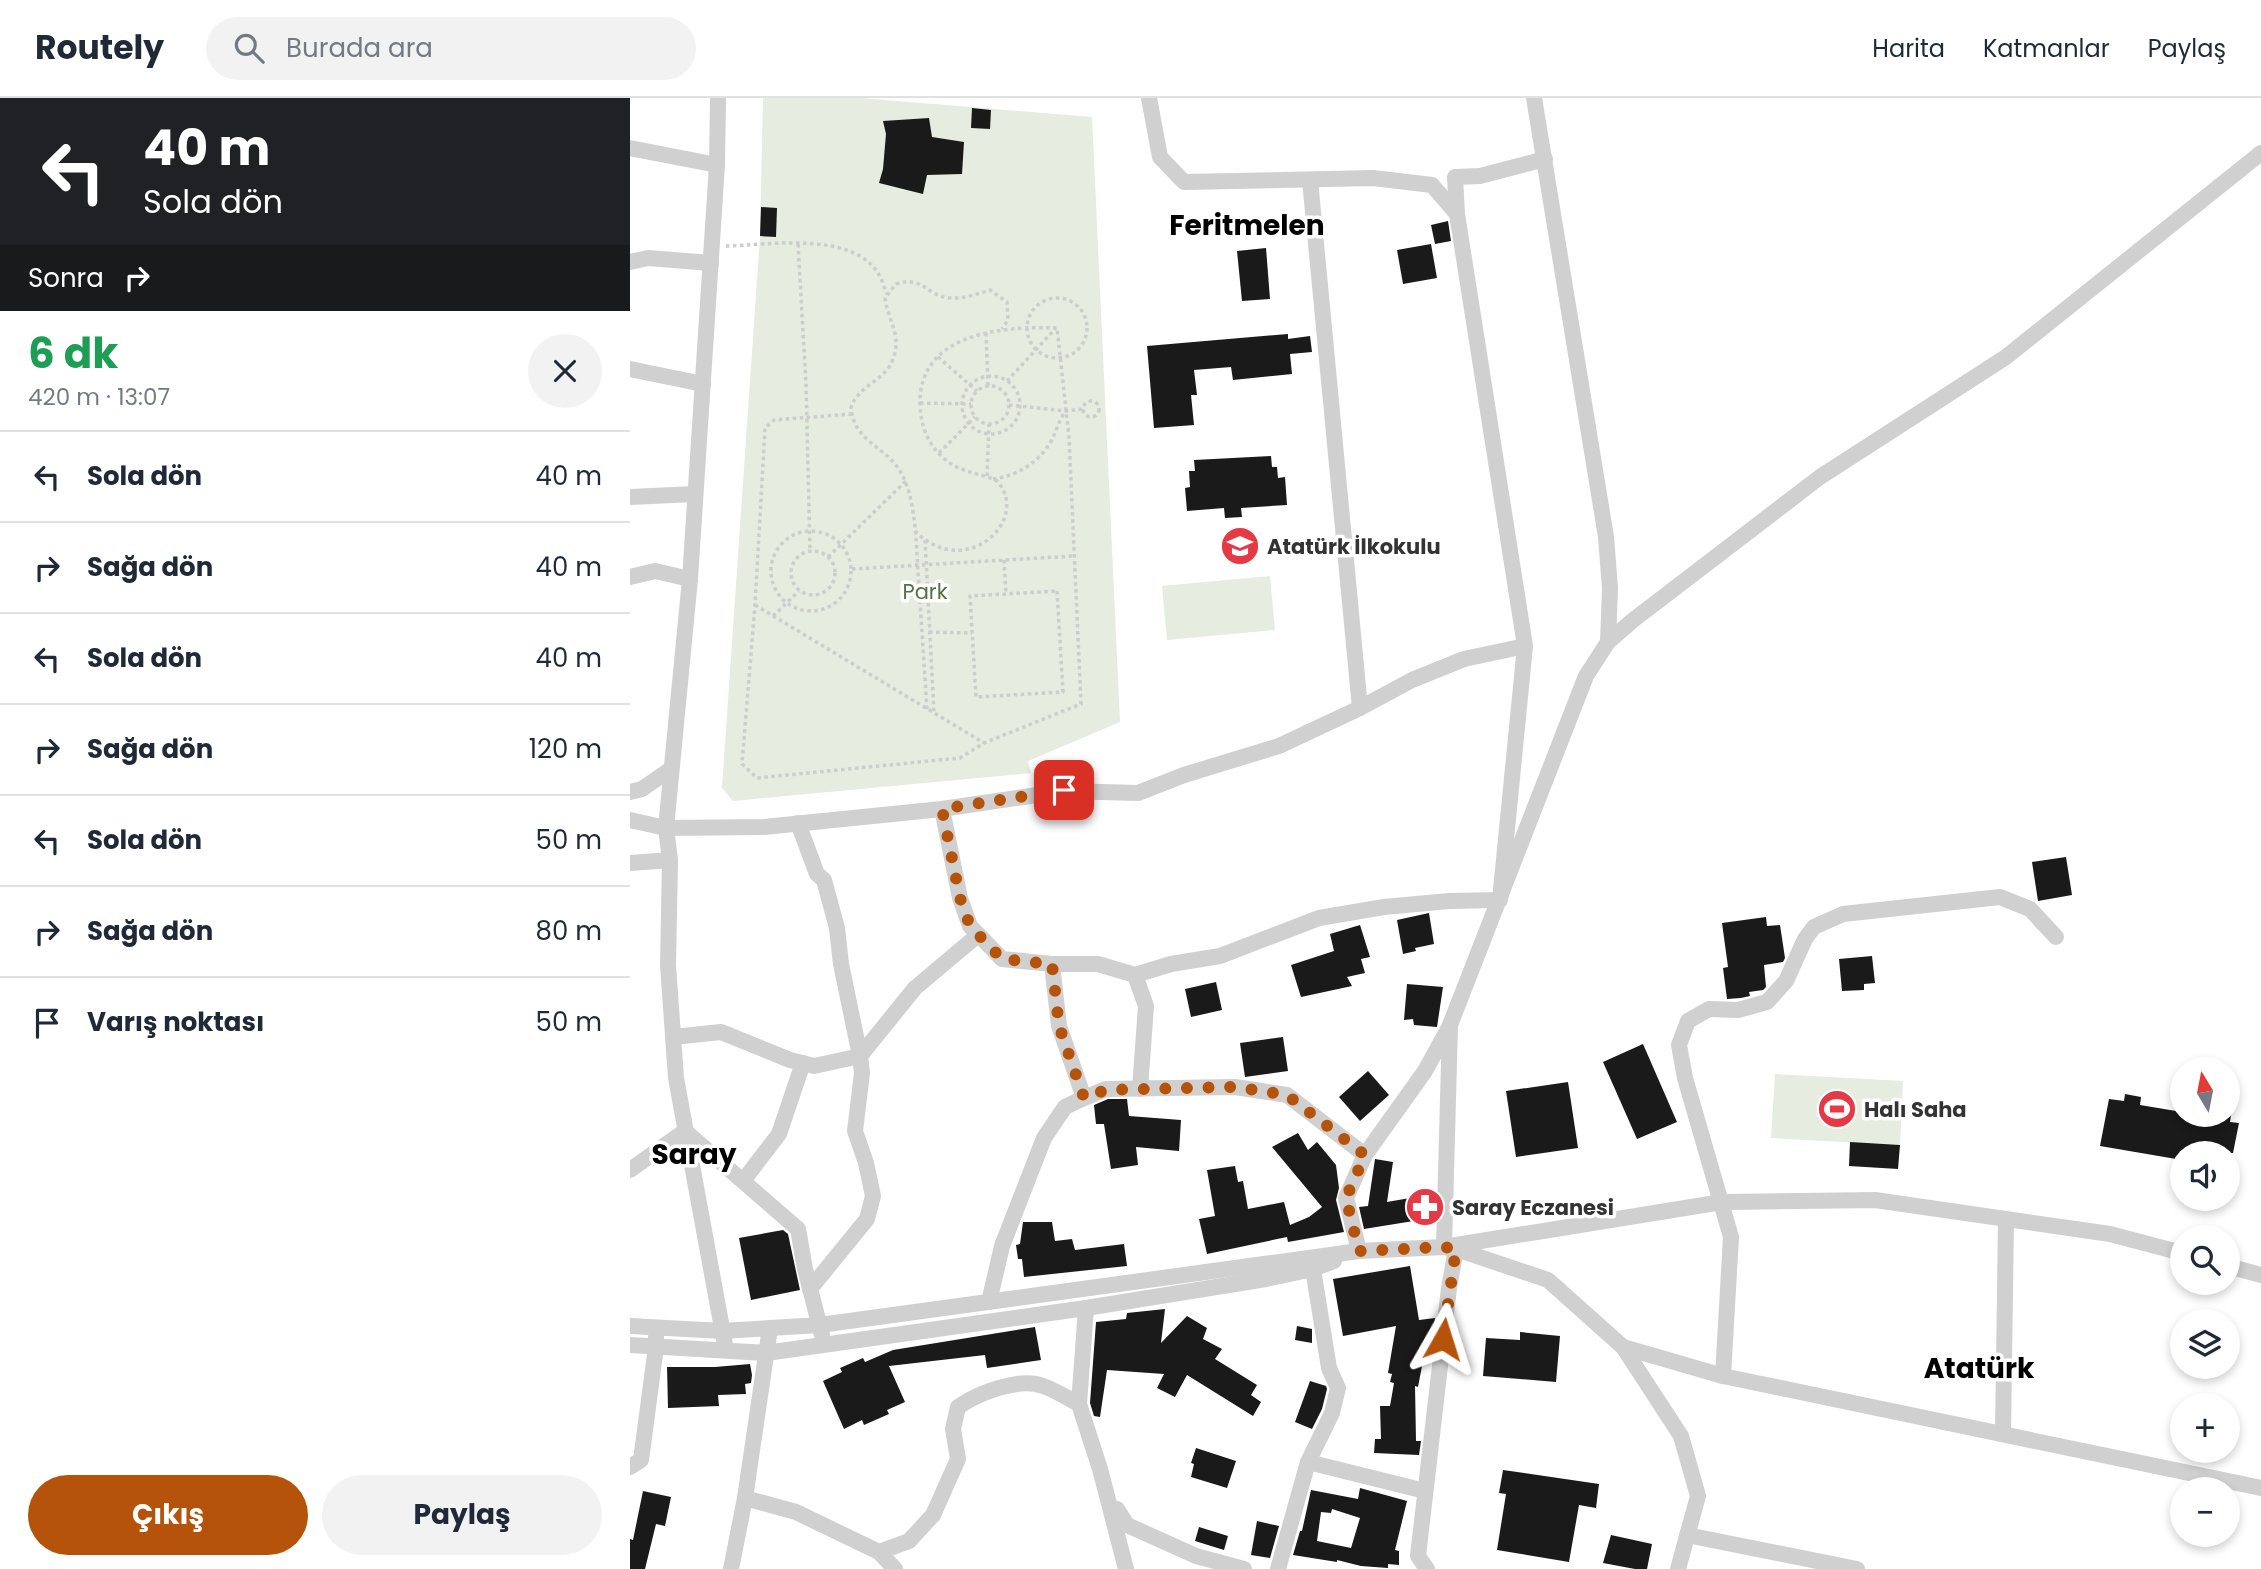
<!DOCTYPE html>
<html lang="tr">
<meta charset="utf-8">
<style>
:root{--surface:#fff;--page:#f2f2f3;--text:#1f2937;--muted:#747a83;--line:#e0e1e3;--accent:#b45309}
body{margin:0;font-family:Poppins,sans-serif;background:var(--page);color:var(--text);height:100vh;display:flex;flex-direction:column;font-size:26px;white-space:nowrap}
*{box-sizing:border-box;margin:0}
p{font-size:23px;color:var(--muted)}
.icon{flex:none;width:38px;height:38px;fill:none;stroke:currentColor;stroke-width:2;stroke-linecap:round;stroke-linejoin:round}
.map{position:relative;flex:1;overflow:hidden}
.drawer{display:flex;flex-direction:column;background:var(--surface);width:630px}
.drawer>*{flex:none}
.hud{background:#202124;color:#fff;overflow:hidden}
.needle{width:46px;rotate:350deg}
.fabs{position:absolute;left:1540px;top:959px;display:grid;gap:14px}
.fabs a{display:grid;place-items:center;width:70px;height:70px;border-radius:50%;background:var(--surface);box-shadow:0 4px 10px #0003;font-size:35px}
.pin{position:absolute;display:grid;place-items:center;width:60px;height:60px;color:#fff;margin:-30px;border-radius:14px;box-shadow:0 4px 10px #0006}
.me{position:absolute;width:77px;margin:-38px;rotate:6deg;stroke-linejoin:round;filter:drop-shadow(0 0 5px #0008)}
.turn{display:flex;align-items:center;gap:24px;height:147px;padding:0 28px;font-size:32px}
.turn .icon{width:91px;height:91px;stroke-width:2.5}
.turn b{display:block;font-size:49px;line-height:60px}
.then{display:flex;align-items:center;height:66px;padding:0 28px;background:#0003;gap:14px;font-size:26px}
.round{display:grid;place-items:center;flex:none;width:74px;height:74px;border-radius:37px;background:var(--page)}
.summary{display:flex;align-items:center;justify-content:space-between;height:119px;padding:0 28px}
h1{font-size:42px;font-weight:700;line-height:52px;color:#1e9e55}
.cta{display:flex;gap:14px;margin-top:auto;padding:14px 28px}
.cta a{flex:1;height:80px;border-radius:42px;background:var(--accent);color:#fff;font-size:28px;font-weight:700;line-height:80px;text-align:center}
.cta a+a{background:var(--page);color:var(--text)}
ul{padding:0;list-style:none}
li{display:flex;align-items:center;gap:21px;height:91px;padding:0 28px;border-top:2px solid var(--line)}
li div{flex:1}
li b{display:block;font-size:26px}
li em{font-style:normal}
header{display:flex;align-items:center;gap:42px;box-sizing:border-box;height:98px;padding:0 35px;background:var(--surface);border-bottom:2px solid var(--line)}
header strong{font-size:33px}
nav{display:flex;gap:38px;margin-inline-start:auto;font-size:24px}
.search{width:490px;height:63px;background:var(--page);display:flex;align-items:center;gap:18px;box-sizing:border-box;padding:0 24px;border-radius:38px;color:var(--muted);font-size:26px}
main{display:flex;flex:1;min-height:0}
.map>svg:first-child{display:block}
.green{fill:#e6ecdf}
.building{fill:#1a1a1a;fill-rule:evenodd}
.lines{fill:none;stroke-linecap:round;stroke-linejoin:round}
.path{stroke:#cdcdcd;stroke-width:3.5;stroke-dasharray:3.5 3.5;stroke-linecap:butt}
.minor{stroke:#d0d0d0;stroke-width:16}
.route{stroke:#b45309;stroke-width:12;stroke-dasharray:0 21.6}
.labels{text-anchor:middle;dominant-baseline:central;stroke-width:7;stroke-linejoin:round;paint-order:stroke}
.poi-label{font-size:21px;font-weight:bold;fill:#333;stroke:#fff;text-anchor:start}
.park-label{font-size:21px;fill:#56703f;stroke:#fff}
.district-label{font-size:28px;font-weight:bold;fill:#000;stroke:#fff}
</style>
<header>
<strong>Routely</strong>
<div class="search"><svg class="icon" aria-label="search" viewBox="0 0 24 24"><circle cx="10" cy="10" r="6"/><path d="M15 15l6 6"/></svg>Burada ara</div>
<nav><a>Harita</a><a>Katmanlar</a><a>Paylaş</a></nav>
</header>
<main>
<section class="drawer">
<div class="hud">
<div class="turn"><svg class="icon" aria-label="left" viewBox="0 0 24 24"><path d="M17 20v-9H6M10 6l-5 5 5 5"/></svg><div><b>40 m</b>Sola dön</div></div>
<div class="then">Sonra<svg class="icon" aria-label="right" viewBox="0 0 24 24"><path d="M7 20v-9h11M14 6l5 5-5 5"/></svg></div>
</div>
<div class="summary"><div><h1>6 dk</h1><p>420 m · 13:07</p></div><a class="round"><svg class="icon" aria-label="close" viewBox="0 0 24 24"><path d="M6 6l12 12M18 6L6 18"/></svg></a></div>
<ul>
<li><svg class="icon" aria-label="left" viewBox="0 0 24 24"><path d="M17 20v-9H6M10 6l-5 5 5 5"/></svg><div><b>Sola dön</b></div><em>40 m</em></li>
<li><svg class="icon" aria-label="right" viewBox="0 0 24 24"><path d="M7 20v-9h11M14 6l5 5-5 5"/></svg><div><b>Sağa dön</b></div><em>40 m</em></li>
<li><svg class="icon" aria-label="left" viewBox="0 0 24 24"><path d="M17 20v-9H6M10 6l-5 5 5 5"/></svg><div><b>Sola dön</b></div><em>40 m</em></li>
<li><svg class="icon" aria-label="right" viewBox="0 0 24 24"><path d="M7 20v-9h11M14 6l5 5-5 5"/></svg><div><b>Sağa dön</b></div><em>120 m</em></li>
<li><svg class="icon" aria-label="left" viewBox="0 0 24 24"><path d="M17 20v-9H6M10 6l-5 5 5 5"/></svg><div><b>Sola dön</b></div><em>50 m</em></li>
<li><svg class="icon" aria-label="right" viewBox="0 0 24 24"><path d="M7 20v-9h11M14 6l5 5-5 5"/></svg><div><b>Sağa dön</b></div><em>80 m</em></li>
<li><svg class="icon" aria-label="arrive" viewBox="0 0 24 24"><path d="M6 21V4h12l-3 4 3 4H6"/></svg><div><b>Varış noktası</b></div><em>50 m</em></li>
</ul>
<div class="cta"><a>Çıkış</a><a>Paylaş</a></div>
</section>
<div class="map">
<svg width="1631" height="1471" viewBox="0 0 1631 1471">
<rect width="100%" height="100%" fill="#fff"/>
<g class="green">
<path d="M133 0H231L462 19 490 624 398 663 401 675 103 703 92 690 130 138Z"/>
<path d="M640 478 645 532 537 542 532 488Z"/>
<path d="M1145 976 1273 983 1270 1047 1141 1040Z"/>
</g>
<g class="building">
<path d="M342 10 361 12 360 31 341 30Z"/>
<path d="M299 20 302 39 334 44 332 76 297 77 293 96 249 85 253 71 256 36 253 23Z"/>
<path d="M131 109 147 110 146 139 130 138Z"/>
<path d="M818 123 821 143 805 146 801 127Z"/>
<path d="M801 146 807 180 773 186 767 152Z"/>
<path d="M636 150 640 201 612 203 607 153Z"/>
<path d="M658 236V241L680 238 682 254 660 256 662 276 603 282 601 269 564 272 567 297H561L564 327 524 330 517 248Z"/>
<path d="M641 358 642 369H647L648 380 655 379 657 407 611 410 612 419 595 420 594 410 557 413 555 390 560 389 559 373H565L564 362Z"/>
<path d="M1436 759 1442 797 1408 803 1402 764Z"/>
<path d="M799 815 804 846 785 850 786 853 773 856 767 822Z"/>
<path d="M1136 819 1137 828 1150 827 1155 860 1153 864 1134 867 1136 889 1133 892 1119 894 1120 898 1111 900 1097 901 1093 870 1098 869 1092 825Z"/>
<path d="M730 827 740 859 731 861 735 875 717 879 722 888 671 899 661 867 704 853 700 836Z"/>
<path d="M1242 858 1245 885 1234 886V892L1212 893 1209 861Z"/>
<path d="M586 884 592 912 561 919 555 891Z"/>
<path d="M777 886 813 889 807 929 784 927 783 921 774 922Z"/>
<path d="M653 939 658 973 615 979 610 945Z"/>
<path d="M1013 946 1047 1024 1007 1041 973 964Z"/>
<path d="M738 973 759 997 730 1023 709 999Z"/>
<path d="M938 984 948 1050 886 1059 876 993Z"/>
<path d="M1495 996 1511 999 1510 1007 1552 1014V1017L1580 1019V1017H1601L1600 1024 1609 1025 1603 1055H1552V1062L1470 1048 1479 1001 1494 1003Z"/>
<path d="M478 1001H497L499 1018 551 1022 549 1053 506 1049 508 1067 481 1071 474 1026H466L464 1007Z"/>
<path d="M668 1035 678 1052 687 1044 706 1067 709 1090 706 1102 714 1134 658 1144 657 1139 577 1156 569 1121 585 1118 577 1072 605 1068 608 1084 613 1083 618 1111 654 1104 660 1127 679 1119 692 1109 642 1049Z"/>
<path d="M1220 1044 1270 1047 1268 1071 1219 1068Z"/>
<path d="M745 1061 763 1064 757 1104 797 1097 802 1120 734 1131 729 1109 738 1108Z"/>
<path d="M393 1124H422L425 1143 442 1141 445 1152 494 1146 497 1168 394 1179 392 1161H388L386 1147 390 1146Z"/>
<path d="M153 1132 158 1136 170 1192 121 1202 109 1140Z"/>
<path d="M780 1168 789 1222 805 1220 802 1247H796L788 1289 785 1288 786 1343H791L789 1357 744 1355 745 1341H751L750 1308H760L764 1285 760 1284 762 1276 758 1275 766 1228 713 1238 703 1181Z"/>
<path d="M535 1211 531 1245 557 1218 577 1230 573 1241 592 1251 585 1261 627 1287 621 1297 631 1304 623 1318 557 1277 545 1299 527 1290 534 1276 477 1272 470 1319 464 1318 460 1305 466 1224 496 1221 497 1215Z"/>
<path d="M667 1228 682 1231V1245L665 1242Z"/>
<path d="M405 1229 411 1262 357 1270 355 1257 259 1268 275 1304 257 1312 259 1316 234 1327 232 1322 214 1331 193 1283 212 1274 210 1270 233 1260 235 1264 263 1252Z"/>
<path d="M890 1234 930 1238 926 1284 853 1278 856 1240 890 1242Z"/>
<path d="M120 1266 122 1277 121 1285 115 1286 116 1296 88 1297 89 1308 38 1310 37 1269H85Z"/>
<path d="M680 1283 696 1288 697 1291 692 1311 682 1331 665 1324Z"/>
<path d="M566 1350 606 1363 597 1390 561 1379 564 1366 561 1365Z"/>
<path d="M873 1372 969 1386 966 1410 949 1407 939 1464 867 1452 876 1396 869 1395Z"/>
<path d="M730 1390 777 1403 765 1452 769 1453V1467L758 1466V1470L731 1468 707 1462V1464L663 1457 670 1433H672L681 1392 728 1401ZM702 1411 730 1420 721 1450 687 1443 691 1414 701 1415Z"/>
<path d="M13 1393 41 1399 35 1428 26 1426 15 1471H0V1441L3 1442Z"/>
<path d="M627 1423 649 1428 640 1460 621 1457Z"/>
<path d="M569 1429 598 1438 594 1452 565 1443Z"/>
<path d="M981 1437 1022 1446 1017 1471H1005L973 1465Z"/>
</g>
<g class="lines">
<g class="path">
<path d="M168 146 176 286 180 452"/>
<path d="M96 148C139 147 221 133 248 175 252 181 254 189 257 196"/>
<circle cx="427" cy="230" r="30"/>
<path d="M356 235 358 288"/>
<path d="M308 259 347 293"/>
<circle cx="361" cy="307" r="29"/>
<path d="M377 283 426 230"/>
<circle cx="360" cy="307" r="19"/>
<circle cx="461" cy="311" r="8"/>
<path d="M290 305 341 306"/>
<path d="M379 307 436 313 453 311"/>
<path d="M222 316 144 322 135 330 125 507 112 666 127 680 330 660 354 645 451 606 439 339 427 230C374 228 288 234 290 307 291 330 299 349 317 363 332 375 351 375 367 383 402 422 335 484 285 433"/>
<path d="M309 355 345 319"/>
<path d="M357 378 359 326"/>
<path d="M363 381C386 378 407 366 420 345 426 335 428 324 435 314"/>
<circle cx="181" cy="473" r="40"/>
<path d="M295 442 304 615"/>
<circle cx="183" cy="475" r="22"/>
<path d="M198 459 276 383"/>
<path d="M374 462 376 495"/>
<path d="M222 471 444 458"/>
<path d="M427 493 433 594 346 599 340 498Z"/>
<path d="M125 507 354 645"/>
<path d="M143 518 169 493"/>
<path d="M299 534 342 535"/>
<path d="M297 611C294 565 291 519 288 473 286 444 286 410 275 383 261 347 224 348 221 309 231 282 263 284 266 248 267 231 257 217 255 200L266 186C293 177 296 198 320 200 333 201 347 196 360 192L377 204 378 222 372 231"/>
</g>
<g class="minor">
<path d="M88 0 87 67 60 481 36 730 40 762 38 867 46 980 96 1252"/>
<path d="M519 0 530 59 554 84 743 80 802 87 827 116"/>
<path d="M904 0 976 439 980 490 978 544"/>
<path d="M0 50 87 67"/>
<path d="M680 82 730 610"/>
<path d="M0 164 18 160 81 165"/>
<path d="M0 271 73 286"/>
<path d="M0 399 65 396"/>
<path d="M0 479 25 473 60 481"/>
<path d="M0 694 12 691 41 671"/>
<path d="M312 711 330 800 340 828 372 861 422 866H468L505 877 541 866 590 858 689 820 754 809 819 803 870 802 895 548 827 116 825 79 850 78 915 61"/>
<path d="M0 722 36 730 134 729 312 711 434 693 508 695 554 677 649 648 730 610 782 582 834 561 895 548"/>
<path d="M168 725 187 776 194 782 207 830 211 866 230 958 232 975 225 1033 236 1065 243 1098 237 1121 180 1191"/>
<path d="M0 765 40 762"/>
<path d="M422 866 429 928 454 1000"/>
<path d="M505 877 516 908 510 991"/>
<path d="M43 939 91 934 160 962 184 968 230 958 285 890 348 837"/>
<path d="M0 1072 55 1033 168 1131 175 1171 192 1237"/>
<path d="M113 1083 149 1036 173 965"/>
<path d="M826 1151 918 1182 993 1249 1051 1338 1068 1398 1048 1471"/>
<path d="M729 1153 716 1100 735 1057 795 973 818 931"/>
<path d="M1598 1168 1631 1177"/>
<path d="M359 1204 372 1148 414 1040 435 1009 454 1000 476 991 605 989 657 997 735 1057"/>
<path d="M456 1210 449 1306 470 1371 496 1471"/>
<path d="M0 1228 92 1233 190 1227 729 1153 814 1149 1092 1104 1245 1102 1480 1136 1552 1155"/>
<path d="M0 1247 136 1255 456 1210 636 1181 683 1171 704 1163"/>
<path d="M993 1249 1093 1278 1631 1390"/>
<path d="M1093 1278 1101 1139 1055 980 1049 947 1058 923 1079 911 1108 912 1137 904 1156 883 1175 841 1184 829 1213 816 1370 799 1400 811 1426 839"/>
<path d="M1373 1336 1376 1121"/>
<path d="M678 1364 795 1393"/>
<path d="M0 1369 11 1362 26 1249V1239"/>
<path d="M115 1400 166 1414 249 1454 265 1471"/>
<path d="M487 1411 497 1427 566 1458 614 1471"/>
<path d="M1057 1437 1227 1471"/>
<path d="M249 1454 279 1443 303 1417 328 1361 323 1331 328 1309C348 1295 389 1279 413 1288 425 1292 437 1300 449 1306"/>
<path d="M101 1471 115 1400 140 1230"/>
<path d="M648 1471 678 1364 702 1315 708 1290 699 1270 683 1171"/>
<path d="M797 1471 788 1458 819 1190 826 1151 814 1149 820 927 956 578 978 544 1002 523 1190 379 1376 259 1631 55"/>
</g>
</g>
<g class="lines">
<path class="route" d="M434 692 312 711 330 800 340 828 372 861 422 866 429 928 454 1000 476 992 605 989 657 997 735 1057 716 1100 729 1153 814 1149 826 1151 813 1241"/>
</g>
<defs>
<g id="school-disc" transform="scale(2.0125)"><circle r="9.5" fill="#e63946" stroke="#fff"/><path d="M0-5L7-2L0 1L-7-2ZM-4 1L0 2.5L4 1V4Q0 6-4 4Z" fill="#fff"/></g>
<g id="stadium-disc" transform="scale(2.0125)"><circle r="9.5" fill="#e63946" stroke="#fff"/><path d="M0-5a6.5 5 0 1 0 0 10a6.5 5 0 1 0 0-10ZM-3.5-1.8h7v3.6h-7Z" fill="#fff"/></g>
<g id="pharmacy-disc" transform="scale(2.0125)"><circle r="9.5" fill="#e63946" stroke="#fff"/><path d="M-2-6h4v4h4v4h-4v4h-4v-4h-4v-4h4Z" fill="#fff"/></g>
</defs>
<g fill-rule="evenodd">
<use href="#school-disc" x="610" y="448"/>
<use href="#stadium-disc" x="1207" y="1011"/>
<use href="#pharmacy-disc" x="795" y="1109"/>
</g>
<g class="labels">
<g class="poi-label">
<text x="637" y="448">Atatürk İlkokulu</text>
<text x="1234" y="1011">Halı Saha</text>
<text x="822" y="1109">Saray Eczanesi</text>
</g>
<g class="park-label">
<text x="295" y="493">Park</text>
</g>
<g class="district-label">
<text x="617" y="127">Feritmelen</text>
<text x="64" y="1056">Saray</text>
<text x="1349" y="1270">Atatürk</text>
</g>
</g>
</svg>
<div class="fabs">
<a><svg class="needle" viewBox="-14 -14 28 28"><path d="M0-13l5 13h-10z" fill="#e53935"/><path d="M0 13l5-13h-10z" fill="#747a83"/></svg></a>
<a><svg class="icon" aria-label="sound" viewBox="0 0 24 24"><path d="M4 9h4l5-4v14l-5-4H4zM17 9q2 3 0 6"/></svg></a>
<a><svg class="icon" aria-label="search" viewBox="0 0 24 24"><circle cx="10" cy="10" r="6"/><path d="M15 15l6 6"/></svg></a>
<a><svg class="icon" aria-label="layers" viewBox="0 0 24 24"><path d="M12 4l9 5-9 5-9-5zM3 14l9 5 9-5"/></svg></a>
<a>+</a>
<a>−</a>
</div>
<div class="pin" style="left:434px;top:692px;background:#d93025"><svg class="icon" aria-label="arrive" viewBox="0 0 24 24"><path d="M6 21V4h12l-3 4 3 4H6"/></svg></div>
<svg class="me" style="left:813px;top:1241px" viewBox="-20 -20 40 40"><path d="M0-17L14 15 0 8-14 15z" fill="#b45309" stroke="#fff" stroke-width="4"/></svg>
</div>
</main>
